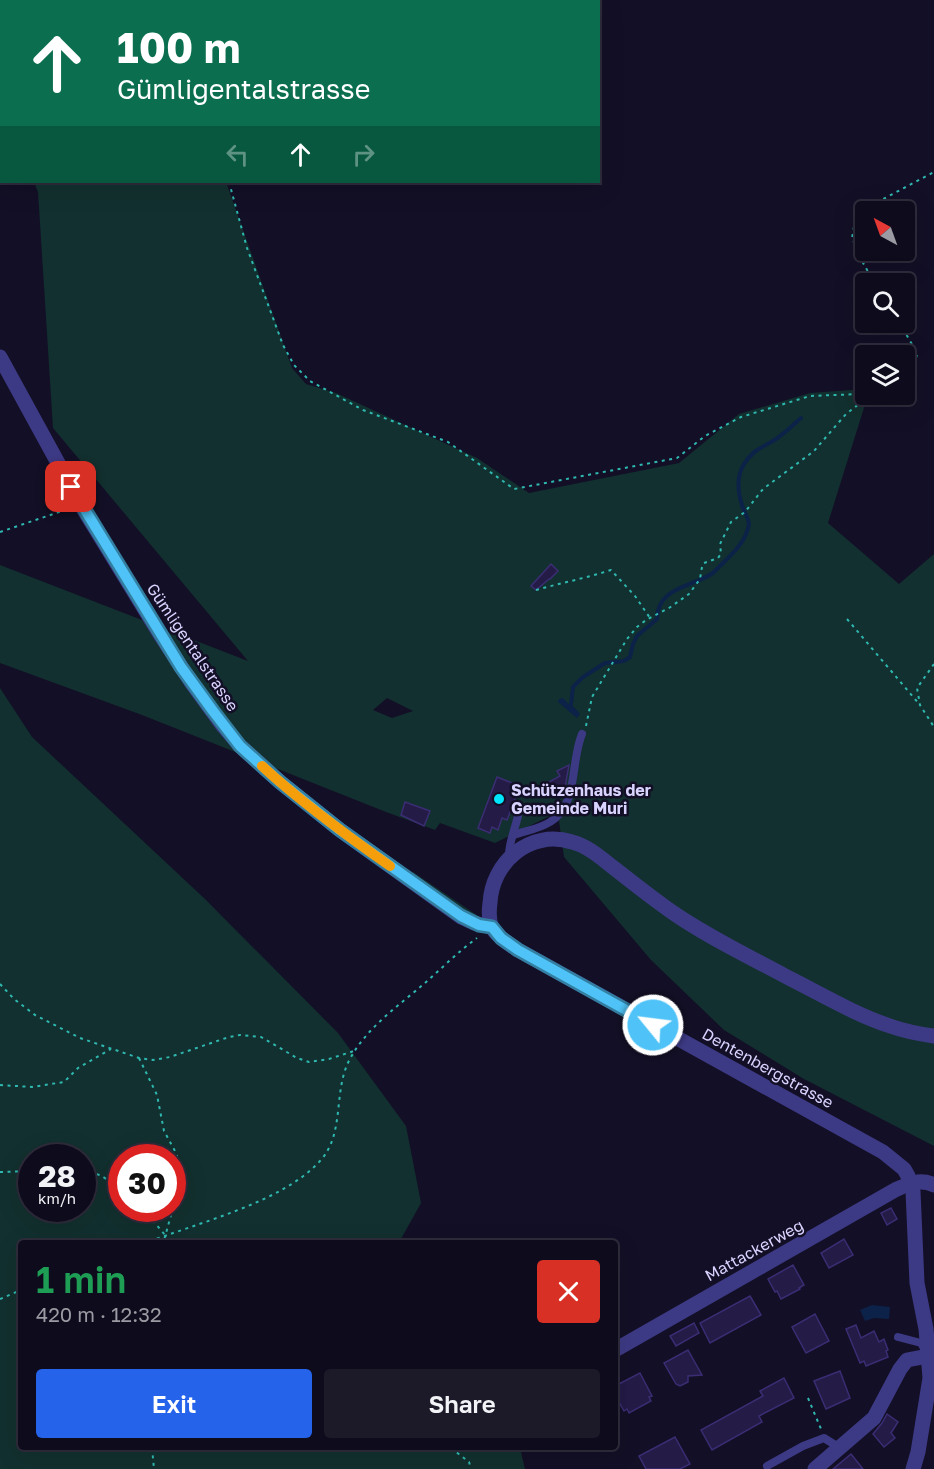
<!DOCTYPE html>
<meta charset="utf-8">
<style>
:root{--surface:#0e0b1c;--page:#1c1929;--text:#f1f3f6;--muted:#9b9ba3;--line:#2e2b3b;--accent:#2563eb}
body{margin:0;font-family:"Golos Text",sans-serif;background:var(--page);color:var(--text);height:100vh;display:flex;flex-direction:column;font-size:22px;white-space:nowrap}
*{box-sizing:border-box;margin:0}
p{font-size:20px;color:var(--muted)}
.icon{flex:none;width:33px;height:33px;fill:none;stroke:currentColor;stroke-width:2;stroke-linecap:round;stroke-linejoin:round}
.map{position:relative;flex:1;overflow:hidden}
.details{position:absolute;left:18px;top:1240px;width:600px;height:210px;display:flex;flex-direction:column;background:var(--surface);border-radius:6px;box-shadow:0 6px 24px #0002,0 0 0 2px var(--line)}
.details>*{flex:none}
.guide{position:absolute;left:0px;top:0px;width:600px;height:183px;box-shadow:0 6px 24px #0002,0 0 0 2px var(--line);background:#0b6e4f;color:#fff;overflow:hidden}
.needle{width:39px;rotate:319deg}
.controls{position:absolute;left:855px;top:201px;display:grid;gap:12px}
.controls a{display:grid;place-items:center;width:60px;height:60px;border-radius:6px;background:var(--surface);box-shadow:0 6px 24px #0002,0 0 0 2px var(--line);font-size:30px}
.speed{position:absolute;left:18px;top:1144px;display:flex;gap:12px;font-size:30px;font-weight:700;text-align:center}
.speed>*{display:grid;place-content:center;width:78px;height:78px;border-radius:50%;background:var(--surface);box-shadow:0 6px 24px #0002,0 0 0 2px var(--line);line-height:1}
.speed small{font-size:15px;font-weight:400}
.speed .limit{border:9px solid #d22;background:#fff;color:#111}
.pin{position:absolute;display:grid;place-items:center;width:51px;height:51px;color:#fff;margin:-26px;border-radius:12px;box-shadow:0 3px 9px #0006}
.me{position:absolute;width:66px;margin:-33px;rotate:299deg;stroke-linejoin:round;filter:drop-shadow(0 0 4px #0008)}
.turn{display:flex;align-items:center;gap:21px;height:126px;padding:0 18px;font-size:27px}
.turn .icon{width:78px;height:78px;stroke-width:2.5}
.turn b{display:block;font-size:42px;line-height:51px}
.lanes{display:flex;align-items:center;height:57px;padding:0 18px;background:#0003;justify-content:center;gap:30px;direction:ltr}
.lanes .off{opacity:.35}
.round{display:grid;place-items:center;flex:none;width:63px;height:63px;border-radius:6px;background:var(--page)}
.overview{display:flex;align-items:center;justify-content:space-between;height:102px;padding:0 18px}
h1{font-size:36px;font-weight:600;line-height:45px;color:#1e9e55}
.button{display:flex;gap:12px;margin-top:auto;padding:12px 18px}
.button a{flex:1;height:69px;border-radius:6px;background:var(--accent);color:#fff;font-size:24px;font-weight:600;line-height:69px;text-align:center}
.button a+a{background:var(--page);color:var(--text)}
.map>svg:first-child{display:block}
.green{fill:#12302f;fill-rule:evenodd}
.water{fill:#0c2248}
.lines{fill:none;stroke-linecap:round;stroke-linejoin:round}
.stream{stroke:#0c2248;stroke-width:4}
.building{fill:#241b47;stroke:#3b2d73;stroke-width:1.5}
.path{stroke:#2fb8b0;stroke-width:2;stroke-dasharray:3 4.5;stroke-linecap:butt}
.lane{stroke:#3d3a85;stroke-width:8}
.street{stroke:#3d3a85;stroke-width:15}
.route-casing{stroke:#337fa1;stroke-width:15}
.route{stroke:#4fc3f7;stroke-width:10}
.slow{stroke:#f59e0b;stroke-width:10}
.poi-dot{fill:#00e5ff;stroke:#130f26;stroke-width:2}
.labels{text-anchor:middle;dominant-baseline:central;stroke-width:5;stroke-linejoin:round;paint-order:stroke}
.street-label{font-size:16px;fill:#d9d4ff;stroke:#130f26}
.poi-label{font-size:16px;font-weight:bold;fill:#d9d4ff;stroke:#130f26;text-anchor:start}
</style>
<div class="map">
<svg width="934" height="1469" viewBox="0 0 934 1469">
<rect width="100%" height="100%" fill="#130f26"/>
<g class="green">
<path d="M0 0H245V2H2L1 100 0 96Z"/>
<path d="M34 182H226L292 368 306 384 336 393 477 458 529 493 679 463 739 414 810 393 865 389 866 394 868 395 828 523 899 584 934 554V1146L804 1079 724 1030 651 960 564 857 559 821 566 808 495 843 440 823 435 830 386 812 142 715 0 663V565L248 661 53 428 38 192ZM387 698 413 711 392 718 373 710Z"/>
<path d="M0 688 32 737 205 899 338 1033 406 1126 421 1203 401 1239 391 1243 21 1244V1448H520L525 1469H0ZM32 1158H82V1209H32ZM122 1158H172V1209H122Z"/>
<path d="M413 872 481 918 480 920 410 877Z"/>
</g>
<g class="water">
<path d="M563 698C569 706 574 705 580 714L577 718 558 702 559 699Z"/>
<path d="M872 1305 890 1307 889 1319 874 1318 865 1321 860 1310Z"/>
</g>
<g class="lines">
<path class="stream" d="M571 705 573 687 583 677 605 663 624 661 630 657 633 644 637 636 657 619C657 587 693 587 713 573 724 561 740 549 746 534 752 521 747 519 743 508 738 494 736 477 744 464 754 448 763 448 776 439 785 433 793 425 801 418"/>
</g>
<g class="building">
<path d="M551 564 558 571 550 579H549L536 590 531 586Z"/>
<path d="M569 765 565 787 546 797 540 787 560 776 557 771Z"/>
<path d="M497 777 520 786 507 820 502 818 498 830 492 827 490 833 478 828Z"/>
<path d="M405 802 430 811 424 826 401 815Z"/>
<path d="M891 1208 897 1219 887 1225 881 1213Z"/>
<path d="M844 1239 853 1255 829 1268 821 1253Z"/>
<path d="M793 1265 804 1285 799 1288 800 1289 781 1299 777 1291 775 1292 768 1279Z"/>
<path d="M750 1296 761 1315 710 1343 700 1323Z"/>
<path d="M815 1314 829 1341 806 1353 792 1327Z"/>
<path d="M694 1323 699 1333 676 1346 670 1336Z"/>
<path d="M856 1325 861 1338 874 1331 879 1342 884 1339 888 1350 886 1351 888 1357 866 1366 864 1361 860 1363 846 1329Z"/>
<path d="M688 1350 702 1375 688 1376V1382L680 1386 676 1384 664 1363Z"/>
<path d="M840 1371 850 1398 826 1409 814 1381Z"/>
<path d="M640 1373 652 1396 649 1397 651 1401 629 1413 627 1409 624 1411 615 1395V1386Z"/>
<path d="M784 1378 794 1398 759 1416 762 1422 712 1450 701 1430 763 1396 760 1391Z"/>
<path d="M887 1414 898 1422 891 1433 895 1438 884 1447 873 1434 882 1423Z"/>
<path d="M675 1437 690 1464 680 1469H646L639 1456Z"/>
<path d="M851 1454 863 1469H833Z"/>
</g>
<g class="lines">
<g class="path">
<path d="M185 0 186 2"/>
<path d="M245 2V0"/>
<path d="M229 182 247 248 283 345 294 365 310 381 363 410 448 442 514 489 677 458 705 436 741 417 810 396 860 394 869 397"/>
<path d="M875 284 862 261 852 238 855 221 862 213 872 205 934 172"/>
<path d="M899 322 917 353C916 362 912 365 904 371"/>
<path d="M0 532 68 509"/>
<path d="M536 590C561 583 586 578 611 570L635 596 650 618"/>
<path d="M847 619 920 705"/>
<path d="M934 664 917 688 920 705 934 727"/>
<path d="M586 726 592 697 627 639 637 627 646 620 669 608 689 594 700 579 702 567 704 563 718 558 721 554 720 544 731 522 745 512 763 489 814 451 846 414 872 394"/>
<path d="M0 984 14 999 35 1015 80 1038 139 1058 153 1060 170 1057 229 1037 240 1035 261 1037 297 1058 309 1062 329 1059 354 1051"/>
<path d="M139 1058 157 1095 164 1131 175 1151 177 1156 176 1197 163 1244"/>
<path d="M0 1085 32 1087 64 1082 78 1068 111 1049"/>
<path d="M82 1171 100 1175 122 1189"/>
<path d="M0 1172 32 1171"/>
<path d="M143 1209 165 1235"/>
<path d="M143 1244C196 1223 282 1203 320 1161 344 1135 334 1096 347 1065 362 1031 397 1007 425 983 442 968 459 951 477 938"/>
<path d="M0 1299 21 1290"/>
<path d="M808 1398 821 1429"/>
<path d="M152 1448 154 1469"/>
<path d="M451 1448 469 1462 471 1469"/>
</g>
<g class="lane">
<path d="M514 835C525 831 539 829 550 822 579 805 570 762 582 734"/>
<path d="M509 857C508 845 515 829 518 816"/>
<path d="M898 1337 921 1343 925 1350"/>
<path d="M767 1466 803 1446 824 1438 840 1448"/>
</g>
<g class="street">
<path d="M0 357 81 505 161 636 191 682 223 726 240 746 280 782 340 830 461 917 474 923 492 927"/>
<path d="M615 1350 895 1190C908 1184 920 1178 934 1185"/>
<path d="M815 1469 874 1418 900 1369 907 1360 928 1356"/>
<path d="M913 1469 918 1452 930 1378 926 1329 917 1283 913 1191 908 1176 904 1169 883 1152 518 950C509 944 496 936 491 926 489 919 489 910 490 903 492 862 530 829 572 842 588 846 601 858 614 868 633 883 652 898 672 912 708 937 748 956 787 977 821 994 854 1014 890 1026 904 1031 919 1034 934 1036"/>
</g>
</g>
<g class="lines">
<g class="route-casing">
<path id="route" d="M71 487 181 667 213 711 240 746 280 782 340 830 461 916 479 925 492 927 501 938 518 950 653 1025"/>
</g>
<use href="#route" class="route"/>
<path class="slow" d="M262 766C302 803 346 835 390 866"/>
</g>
<circle class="poi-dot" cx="499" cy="799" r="6"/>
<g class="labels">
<g class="street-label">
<text transform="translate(193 647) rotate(56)">Gümligentalstrasse</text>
<text transform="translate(768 1068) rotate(29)">Dentenbergstrasse</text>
<text transform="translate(754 1250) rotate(-29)">Mattackerweg</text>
</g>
<g class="poi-label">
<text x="511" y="790">Schützenhaus der<tspan x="511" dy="18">Gemeinde Muri</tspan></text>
</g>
</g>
</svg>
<div class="controls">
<a><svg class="needle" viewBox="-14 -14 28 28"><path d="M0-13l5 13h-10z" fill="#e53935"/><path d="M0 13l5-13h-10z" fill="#9b9ba3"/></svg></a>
<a><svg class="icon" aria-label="search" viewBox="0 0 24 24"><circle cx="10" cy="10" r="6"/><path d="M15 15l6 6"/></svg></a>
<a><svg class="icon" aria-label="layers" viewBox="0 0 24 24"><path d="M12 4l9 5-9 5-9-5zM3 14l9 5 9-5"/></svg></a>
</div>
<div class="speed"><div>28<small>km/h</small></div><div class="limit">30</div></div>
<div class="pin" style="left:71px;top:487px;background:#d93025"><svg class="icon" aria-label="arrive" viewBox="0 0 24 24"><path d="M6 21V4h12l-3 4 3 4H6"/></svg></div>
<svg class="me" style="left:653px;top:1025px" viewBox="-20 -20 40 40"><circle r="17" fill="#4fc3f7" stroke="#fff" stroke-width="3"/><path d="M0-11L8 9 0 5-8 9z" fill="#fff"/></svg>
<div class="guide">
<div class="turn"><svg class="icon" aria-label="ahead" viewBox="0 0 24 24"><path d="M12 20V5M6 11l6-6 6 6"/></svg><div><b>100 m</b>Gümligentalstrasse</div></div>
<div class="lanes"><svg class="icon off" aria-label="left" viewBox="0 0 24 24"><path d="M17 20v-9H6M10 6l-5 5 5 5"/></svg><svg class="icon" aria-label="ahead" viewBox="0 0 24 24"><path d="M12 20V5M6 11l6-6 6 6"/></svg><svg class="icon off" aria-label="right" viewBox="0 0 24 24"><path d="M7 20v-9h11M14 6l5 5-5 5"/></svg></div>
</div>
<section class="details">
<div class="overview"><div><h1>1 min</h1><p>420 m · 12:32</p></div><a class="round" style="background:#d93025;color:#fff"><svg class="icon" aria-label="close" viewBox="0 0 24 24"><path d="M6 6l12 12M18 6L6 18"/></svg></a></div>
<div class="button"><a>Exit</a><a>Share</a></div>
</section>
</div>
